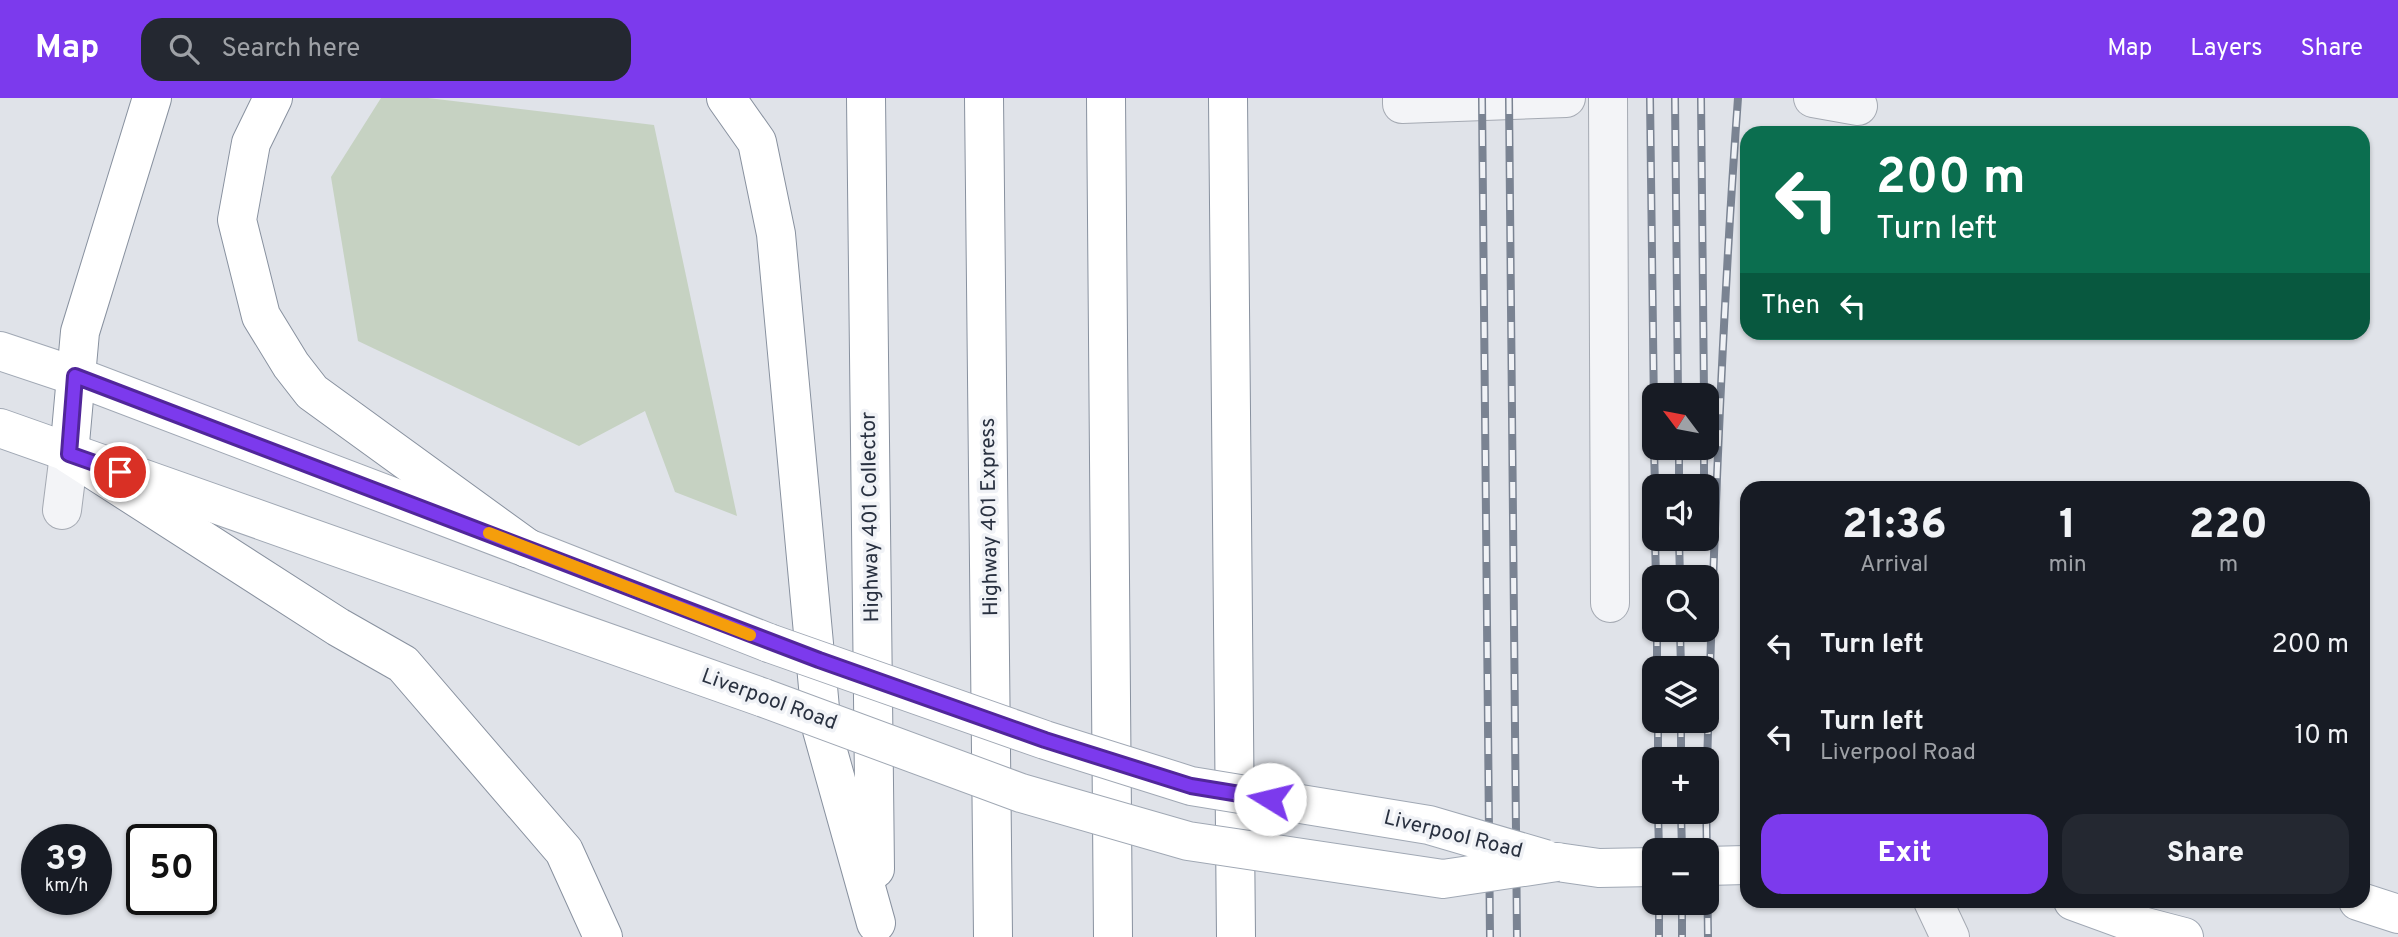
<!DOCTYPE html>
<meta charset="utf-8">
<style>
:root{--surface:#171b24;--page:#242831;--text:#f1f3f6;--muted:#9ea1a6;--accent:#7c3aed}
body{margin:0;font-family:Overpass,sans-serif;background:var(--page);color:var(--text);height:100vh;display:flex;flex-direction:column;font-size:26px;white-space:nowrap}
*{box-sizing:border-box;margin:0}
p{font-size:23px;color:var(--muted)}
.icon{flex:none;width:38px;height:38px;fill:none;stroke:currentColor;stroke-width:2;stroke-linecap:round;stroke-linejoin:round}
.map{position:relative;flex:1;overflow:hidden}
.details{position:absolute;left:1740px;top:383px;width:630px;height:427px;display:flex;flex-direction:column;background:var(--surface);border-radius:21px;box-shadow:0 2px 5px #0004}
.details>*{flex:none}
.guide{position:absolute;left:1740px;top:28px;width:630px;height:214px;border-radius:21px;box-shadow:0 2px 5px #0004;background:#0b6e4f;color:#fff;overflow:hidden}
.needle{width:46px;rotate:302deg}
.tools{position:absolute;left:1642px;top:285px;display:grid;gap:14px}
.tools a{display:grid;place-items:center;width:77px;height:77px;border-radius:14px;background:var(--surface);box-shadow:0 2px 5px #0004;font-size:35px}
.speed{position:absolute;left:21px;top:726px;display:flex;gap:14px;font-size:35px;font-weight:700;text-align:center}
.speed>*{display:grid;place-content:center;width:91px;height:91px;border-radius:50%;background:var(--surface);box-shadow:0 2px 5px #0004;line-height:1}
.speed small{font-size:18px;font-weight:400}
.speed .limit{border:4px solid #111;border-radius:10px;background:#fff;color:#111}
.pin{position:absolute;display:grid;place-items:center;width:60px;height:60px;color:#fff;margin:-30px;border:4px solid #fff;border-radius:50%;box-shadow:0 2px 7px #0007}
.me{position:absolute;width:77px;margin:-38px;rotate:279deg;stroke-linejoin:round;filter:drop-shadow(0 0 5px #0008)}
.turn{display:flex;align-items:center;gap:24px;height:147px;padding:0 21px;font-size:32px}
.turn .icon{width:91px;height:91px;stroke-width:2.5}
.turn b{display:block;font-size:49px;line-height:60px}
.then{display:flex;align-items:center;height:66px;padding:0 21px;background:#0003;gap:14px;font-size:26px}
.eta{display:flex;justify-content:space-evenly;align-items:center;height:119px;text-align:center}
.eta b{font-size:42px;font-weight:800;line-height:49px}
.cta{display:flex;gap:14px;margin-top:auto;padding:14px 21px}
.cta a{flex:1;height:80px;border-radius:21px;background:var(--accent);color:#fff;font-size:28px;font-weight:800;line-height:80px;text-align:center}
.cta a+a{background:var(--page);color:var(--text)}
ul{padding:0;list-style:none}
li{display:flex;align-items:center;gap:21px;height:91px;padding:0 21px}
li div{flex:1}
li b{display:block;font-size:26px}
li em{font-style:normal}
header{display:flex;align-items:center;gap:42px;box-sizing:border-box;height:98px;padding:0 35px;background:var(--accent);color:#fff}
header strong{font-size:33px}
nav{display:flex;gap:38px;margin-inline-start:auto;font-size:24px}
.search{width:490px;height:63px;background:var(--page);display:flex;align-items:center;gap:18px;box-sizing:border-box;padding:0 24px;border-radius:21px;color:var(--muted);font-size:26px}
.map>svg:first-child{display:block}
.green{fill:#c6d2c2}
.lines{fill:none;stroke-linecap:round;stroke-linejoin:round}
.minor-casing{stroke:#a5aab3;stroke-width:40}
.major-casing{stroke:#a0a8b4;stroke-width:40}
.highway-casing{stroke:#88919f;stroke-width:40}
.minor{stroke:#f3f4f7;stroke-width:38}
.major{stroke:#fff;stroke-width:38}
.highway{stroke:#fff;stroke-width:38}
.rail-casing{stroke:#7a8392;stroke-width:8}
.rail{stroke:#f0f2f6;stroke-width:5;stroke-dasharray:16;stroke-linecap:butt}
.major-bridge-casing{stroke:#a0a8b4;stroke-width:40;stroke-linecap:butt}
.major-bridge{stroke:#fff;stroke-width:38}
.route-casing{stroke:#51269a;stroke-width:18}
.route{stroke:#7c3aed;stroke-width:12}
.slow{stroke:#f59e0b;stroke-width:12}
.labels{text-anchor:middle;dominant-baseline:central;stroke-width:7;stroke-linejoin:round;paint-order:stroke}
.street-label{font-size:21px;fill:#293140;stroke:#f0f2f6}
</style>
<header>
<strong>Map</strong>
<div class="search"><svg class="icon" aria-label="search" viewBox="0 0 24 24"><circle cx="10" cy="10" r="6"/><path d="M15 15l6 6"/></svg>Search here</div>
<nav><a>Map</a><a>Layers</a><a>Share</a></nav>
</header>
<div class="map">
<svg width="2398" height="839" viewBox="0 0 2398 839">
<rect width="100%" height="100%" fill="#e0e3e9"/>
<path class="green" d="M381 0H428L654 27 737 418 675 394 645 313 579 348 358 243 331 79Z"/>
<g class="lines">
<g class="minor-casing">
<g id="minor">
<path d="M1402 0V6L1566 0"/>
<path d="M1608 0 1610 505"/>
<path d="M1813 0 1858 8"/>
<path d="M62 412 69 356"/>
<path d="M1933 803 1950 839"/>
</g>
</g>
<g class="major-casing">
<g id="major">
<path d="M0 253 75 278 527 450 769 545"/>
<path d="M0 330 764 600"/>
<path d="M1557 764 1599 770 1654 769"/>
<path d="M2073 803 2142 828 2184 839"/>
<path d="M2358 803 2398 816"/>
</g>
</g>
<g class="highway-casing">
<g id="highway">
<path d="M152 0 80 234 69 356 338 529 403 566 564 753 603 839"/>
<path d="M273 0 251 45 237 122 261 218 291 267 312 294 527 450"/>
<path d="M726 0 757 44 776 136 822 632 876 825"/>
<path d="M866 0 875 771"/>
<path d="M984 0 993 839"/>
<path d="M1106 0 1113 839"/>
<path d="M1228 0 1236 839"/>
</g>
</g>
<use href="#minor" class="minor"/>
<use href="#major" class="major"/>
<use href="#highway" class="highway"/>
<g class="rail-casing">
<g id="rail">
<path d="M1482 0 1490 839"/>
<path d="M1509 0 1517 839"/>
<path d="M1650 0 1654 313"/>
<path d="M1675 0 1678 298"/>
<path d="M1701 0 1704 298"/>
<path d="M1654 350 1655 388"/>
<path d="M1679 350V388"/>
<path d="M1704 350V388"/>
<path d="M1655 441 1656 480"/>
<path d="M1679 441 1680 480"/>
<path d="M1657 532V570"/>
<path d="M1680 532 1681 570"/>
<path d="M1658 623V662"/>
<path d="M1681 623V662"/>
<path d="M1706 692 1708 839"/>
<path d="M1706 700C1713 466 1721 233 1738 0"/>
<path d="M1658 714 1659 752"/>
<path d="M1681 714 1682 752"/>
<path d="M1659 805V839"/>
<path d="M1682 805V839"/>
</g>
</g>
<use href="#rail" class="rail"/>
<g class="major-bridge-casing">
<g id="major-bridge">
<path d="M769 545 1045 642 1191 688 1429 727 1545 761"/>
<path d="M764 600 1021 695 1188 743 1443 781 1557 764"/>
<path d="M1706 768 1746 767"/>
</g>
</g>
<use href="#major-bridge" class="major-bridge"/>
</g>
<g class="lines">
<g class="route-casing">
<path id="route" d="M120 374 69 356 75 278 819 562 1045 642 1191 688 1270 701"/>
</g>
<use href="#route" class="route"/>
<path class="slow" d="M489 435 750 537"/>
</g>
<g class="labels">
<g class="street-label">
<text transform="translate(871 419) rotate(-91)">Highway 401 Collector</text>
<text transform="translate(990 419) rotate(-91)">Highway 401 Express</text>
<text transform="translate(769 602) rotate(20)">Liverpool Road</text>
<text transform="translate(1453 737) rotate(14)">Liverpool Road</text>
</g>
</g>
</svg>
<div class="tools">
<a><svg class="needle" viewBox="-14 -14 28 28"><path d="M0-13l5 13h-10z" fill="#e53935"/><path d="M0 13l5-13h-10z" fill="#9ea1a6"/></svg></a>
<a><svg class="icon" aria-label="sound" viewBox="0 0 24 24"><path d="M4 9h4l5-4v14l-5-4H4zM17 9q2 3 0 6"/></svg></a>
<a><svg class="icon" aria-label="search" viewBox="0 0 24 24"><circle cx="10" cy="10" r="6"/><path d="M15 15l6 6"/></svg></a>
<a><svg class="icon" aria-label="layers" viewBox="0 0 24 24"><path d="M12 4l9 5-9 5-9-5zM3 14l9 5 9-5"/></svg></a>
<a>+</a>
<a>−</a>
</div>
<div class="speed"><div>39<small>km/h</small></div><div class="limit">50</div></div>
<div class="pin" style="left:120px;top:374px;background:#d93025"><svg class="icon" aria-label="arrive" viewBox="0 0 24 24"><path d="M6 21V4h12l-3 4 3 4H6"/></svg></div>
<svg class="me" style="left:1270px;top:701px" viewBox="-20 -20 40 40"><circle r="19" fill="#fff"/><path d="M0-13L10 11 0 6-10 11z" fill="#7c3aed"/></svg>
<div class="guide">
<div class="turn"><svg class="icon" aria-label="left" viewBox="0 0 24 24"><path d="M17 20v-9H6M10 6l-5 5 5 5"/></svg><div><b>200 m</b>Turn left</div></div>
<div class="then">Then<svg class="icon" aria-label="left" viewBox="0 0 24 24"><path d="M17 20v-9H6M10 6l-5 5 5 5"/></svg></div>
</div>
<section class="details">
<div class="eta">
<div><b>21:36</b><p>Arrival</p></div>
<div><b>1</b><p>min</p></div>
<div><b>220</b><p>m</p></div>
</div>
<ul>
<li><svg class="icon" aria-label="left" viewBox="0 0 24 24"><path d="M17 20v-9H6M10 6l-5 5 5 5"/></svg><div><b>Turn left</b></div><em>200 m</em></li>
<li><svg class="icon" aria-label="left" viewBox="0 0 24 24"><path d="M17 20v-9H6M10 6l-5 5 5 5"/></svg><div><b>Turn left</b><p>Liverpool Road</p></div><em>10 m</em></li>
</ul>
<div class="cta"><a>Exit</a><a>Share</a></div>
</section>
</div>
